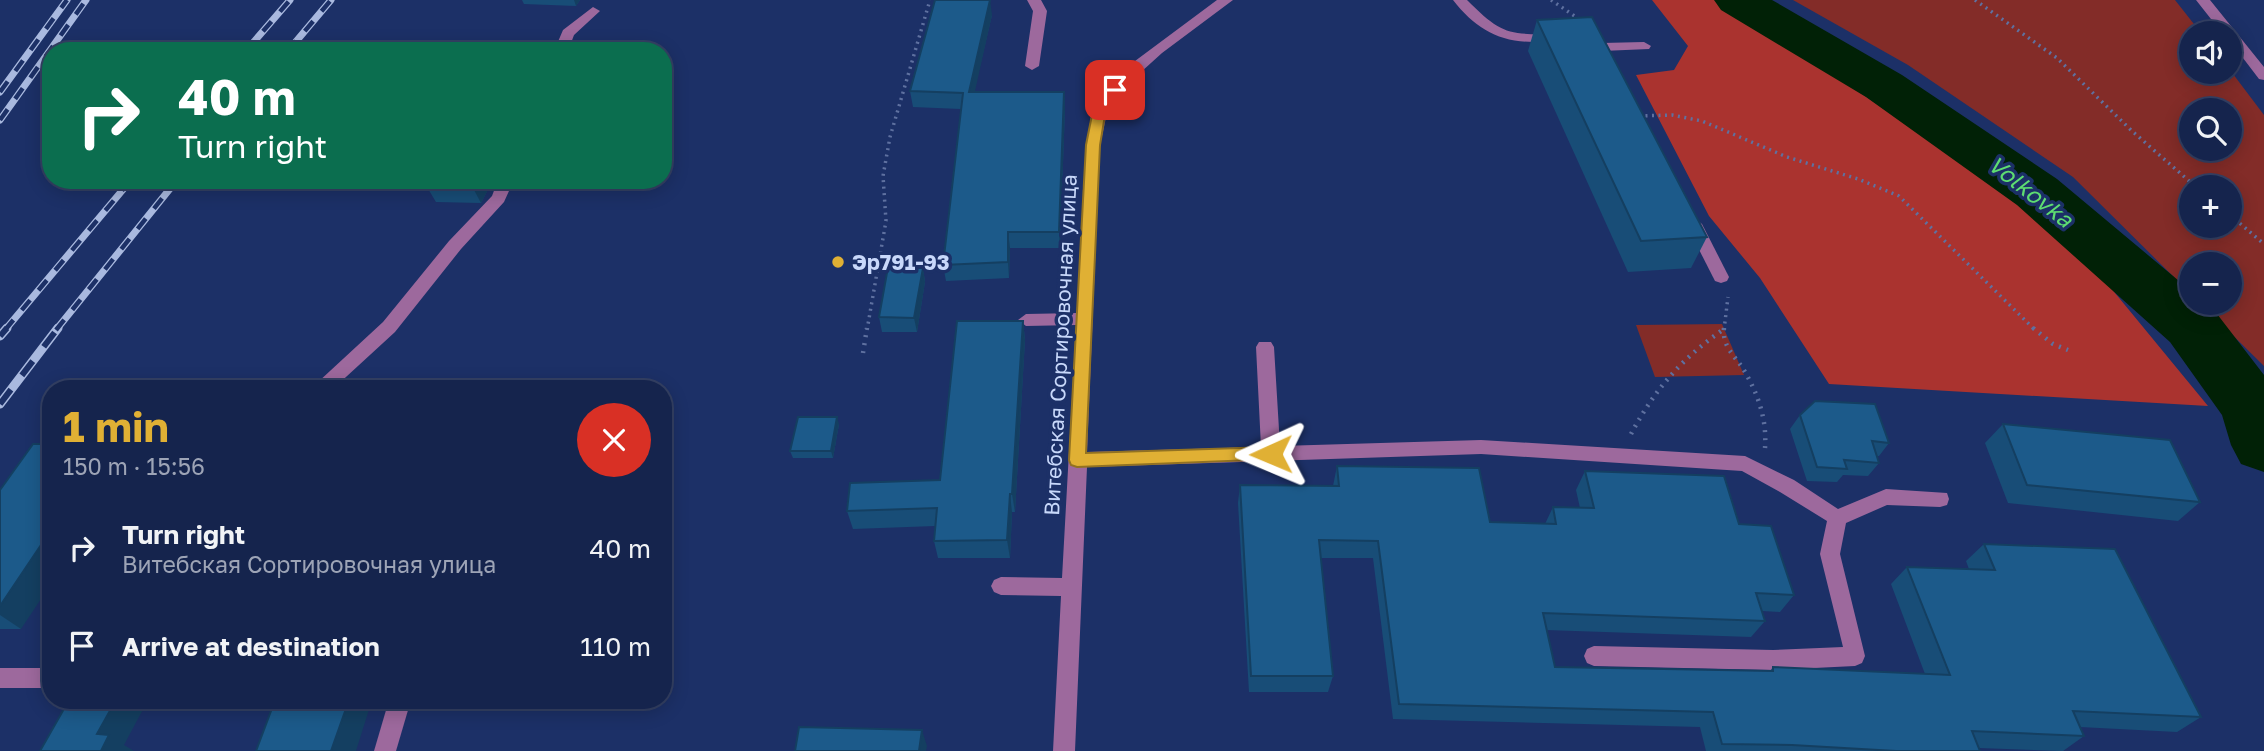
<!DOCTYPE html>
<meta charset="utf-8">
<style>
:root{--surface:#15244d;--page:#223057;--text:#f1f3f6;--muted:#9da4b6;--line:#344165;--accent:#e0b034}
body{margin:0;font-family:"Golos Text",sans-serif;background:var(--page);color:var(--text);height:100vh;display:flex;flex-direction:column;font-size:26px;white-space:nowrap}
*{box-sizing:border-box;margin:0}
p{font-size:23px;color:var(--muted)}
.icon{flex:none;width:38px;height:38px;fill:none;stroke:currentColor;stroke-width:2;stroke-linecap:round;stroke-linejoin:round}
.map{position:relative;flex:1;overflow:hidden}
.details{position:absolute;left:42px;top:380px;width:630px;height:329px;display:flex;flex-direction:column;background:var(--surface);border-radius:28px;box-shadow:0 4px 18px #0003,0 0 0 2px var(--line)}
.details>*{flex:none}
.guide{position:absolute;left:42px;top:42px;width:630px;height:147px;border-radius:28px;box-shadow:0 4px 18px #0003,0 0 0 2px var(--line);background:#0b6e4f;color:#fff;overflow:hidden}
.buttons{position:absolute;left:2179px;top:21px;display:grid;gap:14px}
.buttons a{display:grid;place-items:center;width:63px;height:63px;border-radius:50%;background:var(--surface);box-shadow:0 4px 18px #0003,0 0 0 2px var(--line);font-size:35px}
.pin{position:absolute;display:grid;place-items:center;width:60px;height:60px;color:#fff;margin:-30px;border-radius:14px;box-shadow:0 4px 10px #0006}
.me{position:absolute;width:77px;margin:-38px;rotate:269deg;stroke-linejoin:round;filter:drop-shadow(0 0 5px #0008)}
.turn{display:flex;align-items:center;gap:24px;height:147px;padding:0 21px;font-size:32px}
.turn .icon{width:91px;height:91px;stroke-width:2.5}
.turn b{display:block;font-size:49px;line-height:60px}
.round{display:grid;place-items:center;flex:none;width:74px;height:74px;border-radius:37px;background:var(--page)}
.summary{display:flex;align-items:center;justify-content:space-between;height:119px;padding:0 21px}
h1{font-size:42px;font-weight:700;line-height:52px;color:var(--accent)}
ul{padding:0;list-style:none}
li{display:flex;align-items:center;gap:21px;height:98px;padding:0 21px}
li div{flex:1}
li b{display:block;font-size:26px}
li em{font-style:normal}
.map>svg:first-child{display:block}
.green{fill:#832c28;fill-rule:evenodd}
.forest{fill:#aa332f}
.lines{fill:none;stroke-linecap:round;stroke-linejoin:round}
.river{fill:#012106;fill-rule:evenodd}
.path-far1{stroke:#5f71a0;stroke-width:3.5;stroke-dasharray:2 4.5;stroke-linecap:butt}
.path{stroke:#5f71a0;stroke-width:4.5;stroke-dasharray:2 6;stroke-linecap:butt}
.minor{fill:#9d699d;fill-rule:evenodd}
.rail-far1-casing{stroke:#a9b9df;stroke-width:7}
.rail-casing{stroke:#a9b9df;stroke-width:9}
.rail-far1{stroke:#1c3067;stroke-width:4.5;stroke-dasharray:13;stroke-linecap:butt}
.rail{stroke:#1c3067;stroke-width:6;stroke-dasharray:18;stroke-linecap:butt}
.wall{fill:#184d77}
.shaded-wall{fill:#143f61}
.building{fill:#1c5a8a;stroke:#143f61;stroke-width:2}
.route{fill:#e0b034;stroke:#927222;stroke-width:2}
.poi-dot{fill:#e0b034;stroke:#1c3067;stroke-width:2.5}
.labels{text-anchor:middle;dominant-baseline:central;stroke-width:7;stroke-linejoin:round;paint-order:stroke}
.poi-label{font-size:21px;font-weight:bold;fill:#c8d8fa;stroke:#1c3067;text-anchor:start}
.street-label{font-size:21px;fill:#c8d8fa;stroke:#1c3067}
.water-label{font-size:23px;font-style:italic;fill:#5edd71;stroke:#1c3067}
</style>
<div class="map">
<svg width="2264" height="751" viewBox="0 0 2264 751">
<rect width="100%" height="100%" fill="#1c3067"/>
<g class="green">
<path d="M1793 0H2175L2201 33H2191V72L2230 70 2264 115V366L2200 303H2230V264H2191V294L2073 177 1908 65ZM2191 110H2230V149H2191ZM2191 187H2230V226H2191Z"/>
<path d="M1722 324 1744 375 1655 377 1636 325Z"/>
</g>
<path class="forest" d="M1652 0H1737L1835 76 1989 179 2106 282 2208 406 1829 384 1760 278 1709 216 1636 75 1674 70 1688 46Z"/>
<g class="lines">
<path class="river" d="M1714 0H1772L1902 75 2057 179 2191 291V303H2205L2214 310 2264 375V472L2241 464 2231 445 2222 415 2170 342 2017 205 1866 97 1721 10Z"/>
<g class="path-far1">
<path d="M1551 0 1582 21"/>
<path d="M1975 0 2057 58 2132 131 2196 187"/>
<path d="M1639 116 1672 115 1702 121 1787 157 1858 179 1899 196 2035 330"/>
<path d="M2230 215 2264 244"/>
<path d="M867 330 886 221 883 176 890 137 930 0"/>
<path d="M1724 330 1728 297"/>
</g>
<g class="path">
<path d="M1724 328C1722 348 1736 356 1745 372 1759 396 1767 421 1765 448"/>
<path d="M2033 328 2053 344 2068 350"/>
<path d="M863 353 867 328"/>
<path d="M1631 434C1655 389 1682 358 1724 329"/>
</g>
<g class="minor">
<path d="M1027 0H1041L1047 11 1039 66 1032 70 1025 66 1033 11Z"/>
<path d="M1217 0H1233L1162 53 1130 82 1107 113 1100 145 1087 452 1261 447 1256 347 1259 342H1271L1274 347 1280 446 1481 440 1745 456 1794 480 1838 509 1886 489 1947 493 1949 499 1947 505 1940 507 1887 505 1846 523 1840 554 1865 656 1862 663 1855 666 1773 670 1594 666 1587 663 1584 656 1587 649 1594 646 1773 650 1843 647 1820 554 1827 521 1780 492 1742 471 1481 454 1087 467 1075 751H1053L1061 596 1001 595 994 592 991 586 994 580 1001 577 1062 578 1076 325 1026 326 1018 320 1026 314 1077 313 1086 145 1091 117 1106 92 1135 61Z"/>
<path d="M1453 0H1467C1500 33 1507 35 1553 34L1560 38C1553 44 1543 42 1534 42 1498 42 1475 28 1453 0Z"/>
<path d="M2196 0H2210L2264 67V80L2259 79 2230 41V33H2222Z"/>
<path d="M593 7 600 11 574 35 568 51H554L563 30Z"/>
<path d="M1644 42 1651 46 1649 49 1602 51 1595 47 1602 43Z"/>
<path d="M498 180H514L504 202 461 249 395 332 334 388H314L317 383 383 322 449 241 492 196Z"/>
<path d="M1694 218 1702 224 1729 277 1727 281 1721 283 1715 281 1686 224Z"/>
<rect x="0" y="668" width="51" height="20"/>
<path d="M389 700H411L396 751H374Z"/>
</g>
<g class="rail-far1-casing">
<g id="rail-far1">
<path d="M246 51 290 0"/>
<path d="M288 51 331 0"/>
<path d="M0 92 67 0"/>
<path d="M0 120 86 0"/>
<path d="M5 330 131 180"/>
<path d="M56 330 177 180"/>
</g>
</g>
<g class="rail-casing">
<g id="rail">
<path d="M0 336 7 328"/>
<path d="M0 404 58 328"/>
</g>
</g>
<use href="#rail-far1" class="rail-far1"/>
<use href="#rail" class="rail"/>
</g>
<g class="wall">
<path d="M522 0H580L576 6 524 4Z"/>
<path d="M992 15 974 92H1064L1065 108 1060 248H1010L1009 278 946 281 943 265 961 109 913 107 910 91Z"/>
<path d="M1537 20 1707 237 1691 268 1628 272 1528 51Z"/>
<path d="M493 180 481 203 436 202 427 187Z"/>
<path d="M923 268 925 282 917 332H882L879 317Z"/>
<path d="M1023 321 1025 340 1015 512H1012L1010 558H938L934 541 935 526 853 529 847 511 940 480Z"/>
<path d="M1800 415 1889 443 1879 456H1877L1879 463 1868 476 1843 475 1837 482 1807 481 1790 429Z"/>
<path d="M839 424 833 458H793L790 451Z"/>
<path d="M2003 424 2200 502 2178 521 2008 503 1985 443Z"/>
<path d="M1337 466 1490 522 1545 524 1553 507 1580 508 1576 490 1585 471 1739 524 1794 595 1780 612 1762 611 1765 621 1751 637 1546 630 1555 667 1770 671 1773 667 1925 674 1891 584 1907 567 1969 569 1966 561 1984 544 2201 717 2177 732 2080 727 2084 736 2063 751 1979 748 1980 751H1706L1700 727 1393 719 1373 558H1320L1333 676 1328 692H1249L1238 503 1240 485 1333 486Z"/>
<path d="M0 490 21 629H0Z"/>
</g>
<g class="shaded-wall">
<path d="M574 0H580L576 6Z"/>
<path d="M990 0 992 15 971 109 969 92Z"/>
<path d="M1064 92 1065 108 1060 248 1059 232Z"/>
<path d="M477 180H493L481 203 473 188Z"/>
<path d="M1008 232 1010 248 1009 278 1008 262Z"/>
<path d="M923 268 925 282 917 332 914 318Z"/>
<path d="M1023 321 1025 340 1015 512 1012 494Z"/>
<path d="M837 417 839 424 833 458 831 451Z"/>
<path d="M1010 494 1012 512 1010 558 1007 540Z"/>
<path d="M51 530V584L21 629 0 615V606Z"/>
<path d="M116 700H148L124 745 134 751H101L97 734Z"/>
<path d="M349 700H372L356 751H331Z"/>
<path d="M922 730 927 746 926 751H919Z"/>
</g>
<g class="building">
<path d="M935 0H990L969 92H1064L1059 232H1008V262L943 265 963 93 910 91Z"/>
<path d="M1592 17 1707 237 1641 241 1537 20Z"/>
<path d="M431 180H477L473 188 427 187Z"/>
<path d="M888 267 923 268 914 318 879 317Z"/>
<path d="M957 321H1023L1012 494H1010L1007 540 934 541 937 508 847 511 850 483 940 480Z"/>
<path d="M1815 401 1875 404 1889 443 1872 441 1879 463 1844 460 1847 469 1817 467 1800 415Z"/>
<path d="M798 417H837L831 451H790Z"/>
<path d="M2003 424 2170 440 2200 502 2027 485Z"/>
<path d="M33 444H51V530L0 606V490Z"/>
<path d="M1337 466 1479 468 1490 522 1556 524 1553 507 1594 508 1585 471 1724 476 1739 524 1771 526 1794 595 1756 593 1765 621 1543 613 1555 667 1773 671V667L1950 675 1907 567 1995 570 1984 544 2115 549 2201 717 2073 711 2084 736 1972 731 1980 751H1896L1792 745 1722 744 1713 712 1399 704 1378 541 1319 540 1333 676H1251L1240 485 1339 486Z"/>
<path d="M69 700H116L97 734 109 735 101 751H40Z"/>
<path d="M307 700H349L331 751H256L274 703Z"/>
<path d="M799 727 922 730 919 751H795Z"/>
</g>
<path class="route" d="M1115 86 1122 90 1105 115 1100 145 1086 453 1271 447 1277 449 1280 454 1277 459 1077 467 1071 465 1069 460 1086 145 1092 115 1111 87Z"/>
<circle class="poi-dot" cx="838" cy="262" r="7"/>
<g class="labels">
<g class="poi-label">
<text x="852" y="262">Эр791-93</text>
</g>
<g class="street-label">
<text transform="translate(1060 345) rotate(-87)">Витебская Сортировочная улица</text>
</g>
<g class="water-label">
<text transform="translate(2031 191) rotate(38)">Volkovka</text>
</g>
</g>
</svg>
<div class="buttons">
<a><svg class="icon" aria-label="sound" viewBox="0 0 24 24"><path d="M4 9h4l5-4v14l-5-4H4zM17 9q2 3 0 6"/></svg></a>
<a><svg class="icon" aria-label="search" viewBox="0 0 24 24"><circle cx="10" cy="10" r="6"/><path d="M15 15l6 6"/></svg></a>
<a>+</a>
<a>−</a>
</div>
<div class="pin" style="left:1115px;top:90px;background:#d93025"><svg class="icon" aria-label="arrive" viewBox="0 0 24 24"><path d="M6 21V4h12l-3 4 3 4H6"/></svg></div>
<svg class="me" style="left:1271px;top:454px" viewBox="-20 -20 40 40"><path d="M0-17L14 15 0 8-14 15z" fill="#e0b034" stroke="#fff" stroke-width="4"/></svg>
<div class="guide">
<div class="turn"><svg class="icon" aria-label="right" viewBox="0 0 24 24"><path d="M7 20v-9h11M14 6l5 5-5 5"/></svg><div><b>40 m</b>Turn right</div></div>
</div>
<section class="details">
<div class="summary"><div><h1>1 min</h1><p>150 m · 15:56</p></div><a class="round" style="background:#d93025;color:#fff"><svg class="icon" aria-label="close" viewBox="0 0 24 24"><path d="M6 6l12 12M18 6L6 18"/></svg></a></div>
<ul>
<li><svg class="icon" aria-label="right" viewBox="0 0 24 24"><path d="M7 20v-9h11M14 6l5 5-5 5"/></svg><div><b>Turn right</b><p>Витебская Сортировочная улица</p></div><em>40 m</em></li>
<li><svg class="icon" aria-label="arrive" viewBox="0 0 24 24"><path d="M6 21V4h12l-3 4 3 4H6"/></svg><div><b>Arrive at destination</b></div><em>110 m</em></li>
</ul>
</section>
</div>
